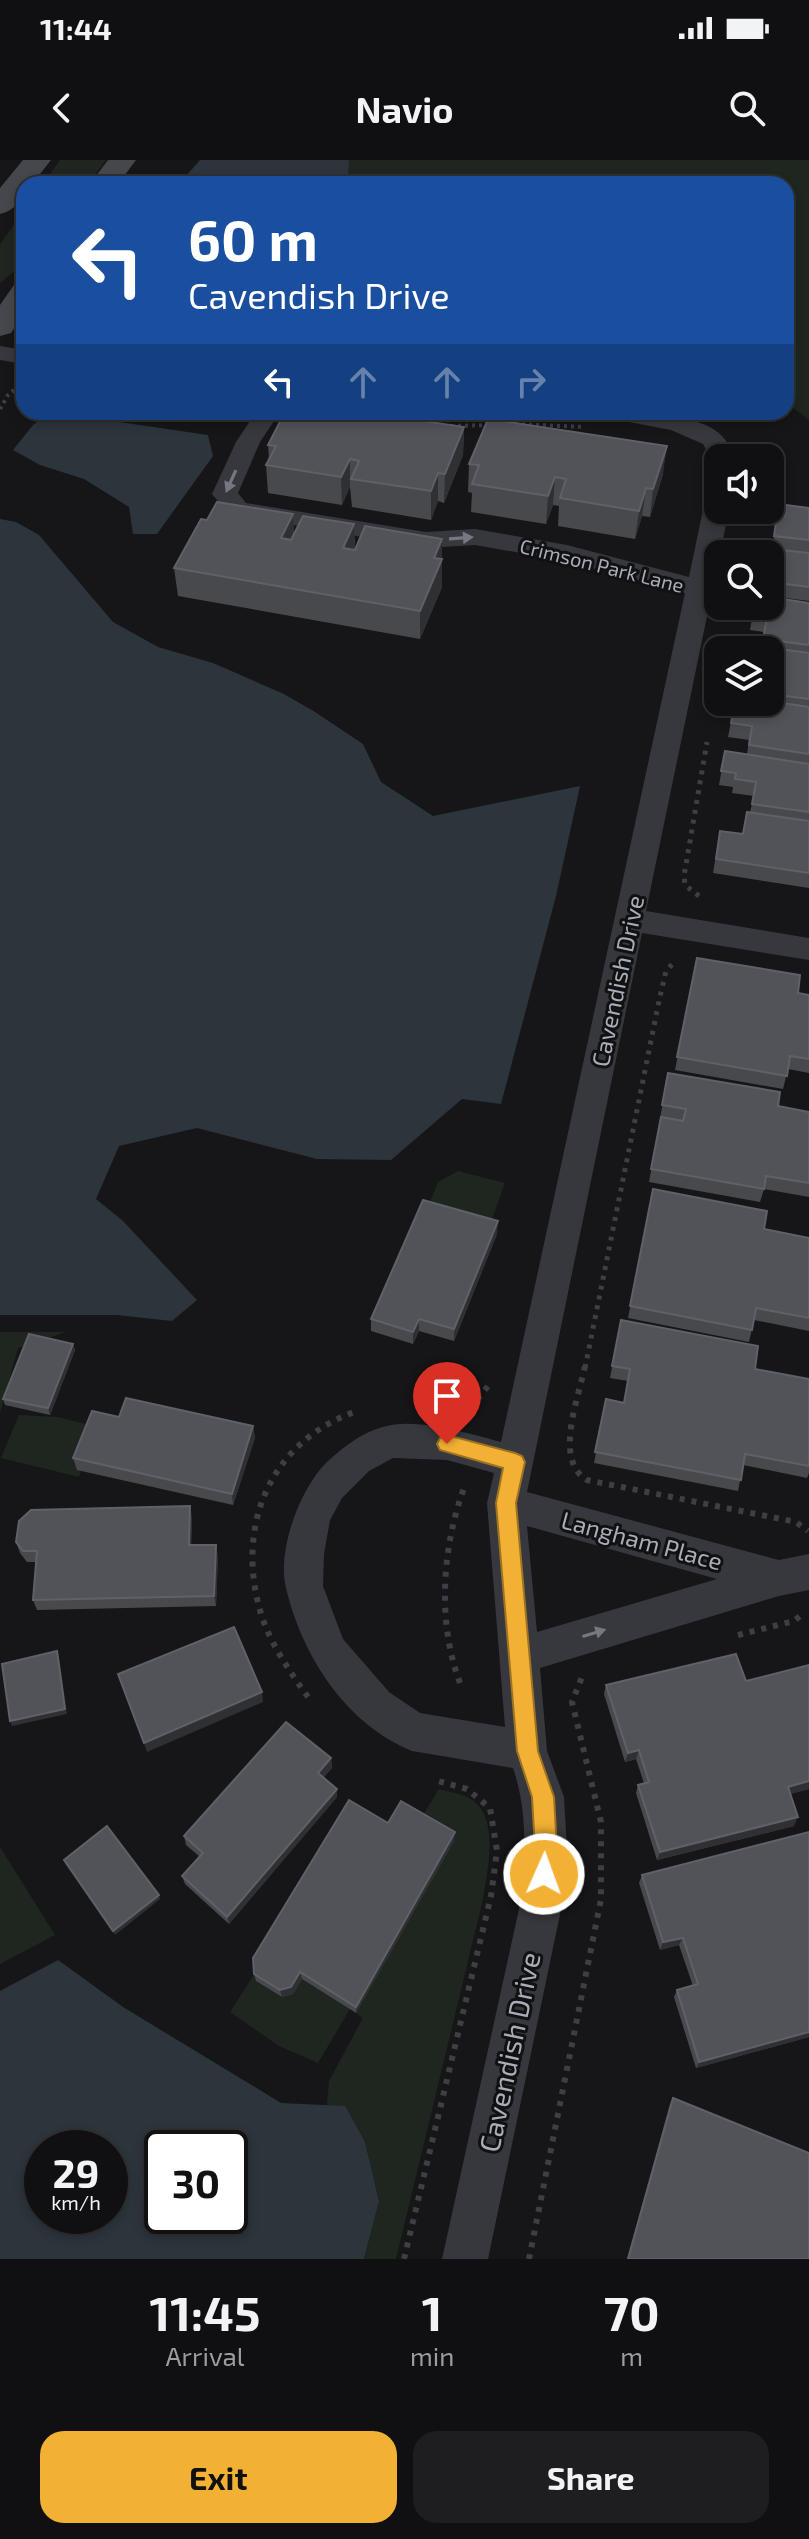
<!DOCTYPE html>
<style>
:root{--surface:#101012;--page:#1e1e20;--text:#f1f3f6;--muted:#9c9d9f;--line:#303032;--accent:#f2b134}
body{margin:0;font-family:"Exo 2",sans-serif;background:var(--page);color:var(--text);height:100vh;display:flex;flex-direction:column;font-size:30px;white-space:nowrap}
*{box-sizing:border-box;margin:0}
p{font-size:26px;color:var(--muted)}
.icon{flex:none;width:44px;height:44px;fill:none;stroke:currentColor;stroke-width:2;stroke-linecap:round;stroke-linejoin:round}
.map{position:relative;height:2099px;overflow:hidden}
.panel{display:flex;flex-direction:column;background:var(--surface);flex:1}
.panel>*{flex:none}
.hud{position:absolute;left:16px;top:16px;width:778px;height:244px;border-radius:24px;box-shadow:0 4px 12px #0003,0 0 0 2px var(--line);background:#1a4fa0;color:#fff;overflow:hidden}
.controls{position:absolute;left:704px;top:284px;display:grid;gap:16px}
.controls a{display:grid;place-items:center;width:80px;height:80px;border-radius:16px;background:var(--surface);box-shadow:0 4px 12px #0003,0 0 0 2px var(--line);font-size:40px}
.speed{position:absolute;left:24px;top:1970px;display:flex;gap:16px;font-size:40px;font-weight:700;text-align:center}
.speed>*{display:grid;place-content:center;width:104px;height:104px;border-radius:50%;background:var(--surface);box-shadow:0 4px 12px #0003,0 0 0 2px var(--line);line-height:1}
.speed small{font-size:20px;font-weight:400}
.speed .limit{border:4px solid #111;border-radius:12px;background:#fff;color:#111}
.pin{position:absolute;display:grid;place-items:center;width:68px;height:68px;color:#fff;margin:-82px -34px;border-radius:50% 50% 50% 0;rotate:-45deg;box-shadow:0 0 8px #0007}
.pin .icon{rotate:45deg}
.me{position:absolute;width:88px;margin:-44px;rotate:2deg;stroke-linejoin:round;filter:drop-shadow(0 0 6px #0008)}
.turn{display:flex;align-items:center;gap:28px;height:168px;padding:0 40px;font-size:36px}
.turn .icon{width:104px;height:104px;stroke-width:2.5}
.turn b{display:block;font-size:56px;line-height:68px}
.lanes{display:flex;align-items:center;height:76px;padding:0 40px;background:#0003;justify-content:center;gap:40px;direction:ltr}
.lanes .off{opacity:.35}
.eta{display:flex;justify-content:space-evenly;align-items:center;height:136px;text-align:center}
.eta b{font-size:48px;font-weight:700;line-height:56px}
.cta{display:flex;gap:16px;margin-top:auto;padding:16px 40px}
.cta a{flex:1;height:92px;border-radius:24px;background:var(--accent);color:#111;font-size:32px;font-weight:700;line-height:92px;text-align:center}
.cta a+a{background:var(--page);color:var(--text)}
.status{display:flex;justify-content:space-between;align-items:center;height:56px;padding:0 40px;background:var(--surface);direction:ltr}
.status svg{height:22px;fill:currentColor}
header{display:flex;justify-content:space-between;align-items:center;height:104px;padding:0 40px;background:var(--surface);font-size:36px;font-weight:700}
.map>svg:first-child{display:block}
.green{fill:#1e261f}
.water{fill:#2c353c;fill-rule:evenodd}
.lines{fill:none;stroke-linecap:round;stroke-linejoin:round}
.path-far2{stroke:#3d3f44;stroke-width:4;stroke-dasharray:3 4;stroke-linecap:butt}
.path-far1{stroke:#3d3f44;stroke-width:5;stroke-dasharray:4 6;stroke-linecap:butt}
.path{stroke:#3d3f44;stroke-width:6;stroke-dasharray:5 7;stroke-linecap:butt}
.street{fill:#37383d;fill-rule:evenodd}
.secondary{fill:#45474d;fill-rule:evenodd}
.wall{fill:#47494d}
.shaded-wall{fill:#2f3033}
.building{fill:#525359;stroke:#5f6168;stroke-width:2}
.oneway{fill:#757881}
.route{fill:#f2b134;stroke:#9d7322;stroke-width:2}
.labels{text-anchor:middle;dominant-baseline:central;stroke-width:6;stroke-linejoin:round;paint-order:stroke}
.far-street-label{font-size:20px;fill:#a8adb8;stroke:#111113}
.street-label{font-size:24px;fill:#a8adb8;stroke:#111113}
.near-street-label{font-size:28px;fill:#a8adb8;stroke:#111113}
</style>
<div class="status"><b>11:44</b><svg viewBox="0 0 49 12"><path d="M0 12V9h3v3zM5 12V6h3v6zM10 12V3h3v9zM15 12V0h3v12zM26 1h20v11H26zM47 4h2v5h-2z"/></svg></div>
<header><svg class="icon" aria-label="back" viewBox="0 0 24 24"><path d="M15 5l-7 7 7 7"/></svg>Navio<svg class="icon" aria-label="search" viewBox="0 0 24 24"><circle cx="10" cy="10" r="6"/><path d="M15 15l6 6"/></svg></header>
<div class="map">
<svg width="809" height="2099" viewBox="0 0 809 2099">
<rect width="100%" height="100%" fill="#161618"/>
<g class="green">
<path d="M60 0H106L88 24H43Z"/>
<path d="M349 0H809V260L786 242V24H348Z"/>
<path d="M24 51V103L0 123V84Z"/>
<path d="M458 1011 505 1023 488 1070 425 1054 438 1022Z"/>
<path d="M0 1172H66L18 1188 0 1253Z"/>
<path d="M19 1255 58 1257 94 1266 79 1317 1 1298Z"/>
<path d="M439 1629C448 1632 460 1633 469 1638 501 1655 487 1711 483 1739L396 2099H364L379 2041 365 1982 327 1945 329 1921 363 1858 356 1853 454 1681 420 1660Z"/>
<path d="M0 1687 55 1775 0 1804Z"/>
<path d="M255 1813 256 1821 282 1837 302 1819 350 1849 318 1903 279 1886 230 1852Z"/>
</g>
<g class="water">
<path d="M200 0H349L348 24H179Z"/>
<path d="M51 252 208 275 213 296 157 374H133L129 347 84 319 40 305 13 290 33 265Z"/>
<path d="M0 359 16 362 39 375 113 462 158 487 213 503 284 534 315 552 363 584 381 622 433 656 580 626 556 736 501 944 462 939 391 1000 317 999 197 968 119 986 96 1039 123 1061 197 1140 172 1161 117 1155H0Z"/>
<path d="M58 1800 123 1847 281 1943 345 1946 365 1982 379 2041 364 2099H0V1831ZM42 1988H110V2056H42ZM162 1988H230V2056H162Z"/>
</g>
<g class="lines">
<g class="path-far2">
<path d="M0 249 8 235 19 226"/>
<path d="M515 264 585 267"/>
<path d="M451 266 489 265"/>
</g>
<g class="path-far1">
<path d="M699 736 685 725 684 716 707 582"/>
<path d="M585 1208 659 841 666 811 675 801"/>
</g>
<g class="path">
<path d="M585 1206C579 1237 553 1300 587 1320L796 1362 808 1371"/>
<path d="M454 1245 477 1240 488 1226"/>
<path d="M738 1475 794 1461 800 1456"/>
<path d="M460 1523C437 1463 442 1388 464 1328"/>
<path d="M308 1537C290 1512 272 1486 262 1457 234 1369 268 1282 357 1251"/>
<path d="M404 2099 491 1736 497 1691 490 1648 467 1629 438 1621"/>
<path d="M529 2099 601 1739V1662L572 1542 582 1517"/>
</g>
<g class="street">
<path d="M0 186 24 190V204L0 200Z"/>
<path d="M256 252H280L260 282 238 333 246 343 426 372 475 369 567 385 689 417 705 340 709 335 718 332V350H729L646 751 809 778V800L642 773 527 1332 779 1400 809 1394V1430L779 1436 540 1508 547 1591 564 1637 567 1689 563 1740 488 2099H442L521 1740C525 1694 528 1652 513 1608L412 1591C346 1564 302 1496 286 1428 277 1391 299 1331 325 1304 342 1288 363 1271 387 1266 417 1258 470 1274 501 1282L685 433 566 401 475 385 426 388 229 354 212 334 236 282ZM393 1298 447 1300 494 1313 487 1343 505 1567 420 1553 389 1532 343 1479 323 1426 324 1394 330 1360 342 1338 369 1311ZM527 1366 717 1419 537 1472Z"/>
<path d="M600 252C631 252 700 252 722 276 728 282 731 291 735 298H718V304L714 303 703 284 671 270 603 257Z"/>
</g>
<g class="secondary">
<path d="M23 0H51L32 24H24C24 39 14 51 0 54V28Z"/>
<path d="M108 0H136L118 24H90Z"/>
<path d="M24 122V153L11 173 0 176V145L14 125Z"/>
</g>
</g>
<g class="wall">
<path d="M464 267 463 295 444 343 438 341 431 360 352 347 350 327 342 345 268 333 266 305 269 300 268 285Z"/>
<path d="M469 304 663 314 650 357 642 356 635 379 558 366 559 346 553 345 546 364 471 352 472 333 468 332Z"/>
<path d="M786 345 809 348V441L770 436V405L775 370 784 356Z"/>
<path d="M293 354 294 374 354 364 355 389 442 379V427L420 479 178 436 174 408 207 360Z"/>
<path d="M809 443V728L713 713 720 671 743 674 750 652 754 636 732 633 733 627 719 625 725 591 747 595 749 580 728 577 735 542H770V490L761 487 764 472 750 470 754 446Z"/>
<path d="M697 798 798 833 809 835V913L788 909 783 929 675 910Z"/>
<path d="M668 913 778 946 809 952V1037L764 1029 760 1042 649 1022Z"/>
<path d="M653 1029 764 1069 809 1078V1171L754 1160 749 1182 628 1158Z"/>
<path d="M497 1074 454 1181 419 1171 413 1184 371 1171V1159Z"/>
<path d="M621 1160 755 1209 809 1219V1313L807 1318 743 1305 738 1331 594 1303 606 1239 624 1243 628 1221 610 1218Z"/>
<path d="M73 1184 75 1190 50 1255 5 1245 3 1239Z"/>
<path d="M119 1257 253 1266 255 1278 233 1345 77 1310 73 1298Z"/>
<path d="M192 1357 191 1385 218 1396 216 1446 37 1450 33 1440 36 1402H27L20 1393 16 1382Z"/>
<path d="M809 1505V1629L790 1634 794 1666 657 1700 636 1633 638 1625 644 1623 636 1599 625 1602 604 1534 606 1525 746 1521Z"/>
<path d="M331 1598 332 1608 323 1618 337 1637 229 1764 185 1724 182 1716 200 1697 186 1685 184 1676Z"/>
<path d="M388 1663 454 1681 356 1853 302 1819 293 1834 282 1837 256 1821 254 1814Z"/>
<path d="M642 1715 809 1877 696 1908 674 1837 677 1830 693 1826 679 1785 660 1790 639 1723Z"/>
<path d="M673 1938 809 2099H627L670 1944Z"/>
</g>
<g class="shaded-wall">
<path d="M464 267 463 295 444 343 445 314Z"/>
<path d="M667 286 663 314 650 357 653 329Z"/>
<path d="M350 299V327L342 345 341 317Z"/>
<path d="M438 313V341L431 360V331Z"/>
<path d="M555 317 553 345 546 364 548 336Z"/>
<path d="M646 328 642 356 635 379 639 351Z"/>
<path d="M293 354 295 383 281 378Z"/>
<path d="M354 364 355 393 343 388Z"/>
<path d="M442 379V427L420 479V451L434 398Z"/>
<path d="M498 1061 497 1074 454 1181V1169Z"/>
<path d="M419 1159V1171L413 1184V1172Z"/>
<path d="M73 1184 75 1190 50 1255 48 1248Z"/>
<path d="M253 1266 255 1278 233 1345 232 1334Z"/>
<path d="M190 1346 192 1357 191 1396 189 1385Z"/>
<path d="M216 1385 218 1396 216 1446 214 1436Z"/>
<path d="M57 1491 59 1497 67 1554 12 1566 10 1561Z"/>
<path d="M262 1532 263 1542 147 1592 144 1583Z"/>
<path d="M639 1590 636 1599 625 1602 628 1593Z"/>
<path d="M331 1598 332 1608 319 1622 318 1613Z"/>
<path d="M809 1621V1629L783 1636 788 1627Z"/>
<path d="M337 1629V1637L229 1764 227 1757Z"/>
<path d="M798 1657 794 1666 657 1700 660 1692Z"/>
<path d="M455 1672 454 1681 356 1853V1847Z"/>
<path d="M159 1735 160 1739 115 1775 113 1771Z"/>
<path d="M683 1778 679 1785 660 1790 663 1782Z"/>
<path d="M300 1812 302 1819 293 1834 282 1837 280 1830Z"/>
<path d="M809 1872V1877L696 1908 699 1902Z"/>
</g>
<g class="building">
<path d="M285 252H362L464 267 445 314 438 313 431 331 351 319 359 301 350 299 341 317 266 305 276 286 268 285Z"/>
<path d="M488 259 667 286 653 329 646 328 639 351 560 338 566 319 555 317 548 336 472 324 479 305 469 304Z"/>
<path d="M217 342 293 354 281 378 291 380 303 356 354 364 343 388 355 390 365 366 442 379 434 398 442 399 420 451 174 408 201 359 207 360Z"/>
<path d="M786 345 809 348V380L774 376 777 355 785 356Z"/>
<path d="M773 389 809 393V427L770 422V407Z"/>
<path d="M770 437 809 443V485L763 479 767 458 752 455 754 446H770Z"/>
<path d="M743 484 809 493V539L770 534V490H742Z"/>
<path d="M770 541 809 547V594L749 585 752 566 731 563 735 542Z"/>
<path d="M725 591 809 604V652L752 644 756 622 735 619 736 613 721 611Z"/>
<path d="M747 652 809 661V713L716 699 720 671 743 674Z"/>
<path d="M697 798 800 815 798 833 809 835V899L790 896 787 916 677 897Z"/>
<path d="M668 913 780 932 778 946 809 952V1023L766 1016 764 1029 651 1009 661 957 683 961 686 949 662 945Z"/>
<path d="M653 1029 767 1051 764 1069 809 1078V1158L756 1148 752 1170 630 1146Z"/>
<path d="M423 1040 498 1061 454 1169 419 1159 413 1172 371 1159Z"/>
<path d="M621 1160 758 1186 755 1209 809 1219V1306L745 1294 741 1320 595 1292 606 1239 624 1243 630 1209 612 1206Z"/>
<path d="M29 1174 73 1184 48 1248 3 1239Z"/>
<path d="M126 1238 253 1266 232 1334 73 1298 92 1251 119 1257Z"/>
<path d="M190 1346 189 1385H216L214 1436 33 1440 37 1391H23L16 1382 19 1361 31 1350Z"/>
<path d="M234 1467 262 1532 144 1583 118 1514Z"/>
<path d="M57 1491 65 1549 10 1561 2 1504Z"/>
<path d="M736 1494 746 1521 809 1505V1621L788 1627 798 1657 660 1692 638 1625 649 1622 639 1590 628 1593 606 1525Z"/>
<path d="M286 1562 331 1598 318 1613 337 1629 227 1757 182 1716 203 1693 184 1676Z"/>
<path d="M349 1640 388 1663 401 1641 455 1672 356 1847 300 1812 291 1827 280 1830 254 1814 253 1798Z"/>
<path d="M107 1666 159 1735 113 1771 64 1700Z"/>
<path d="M809 1672V1872L699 1902 677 1830 698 1824 683 1778 663 1782 642 1715Z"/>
<path d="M673 1938 809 1993V2099H628Z"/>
</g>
<defs><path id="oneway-solid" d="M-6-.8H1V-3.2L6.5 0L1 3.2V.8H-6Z" transform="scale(2)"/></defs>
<g class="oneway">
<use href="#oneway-solid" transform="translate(231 321) rotate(114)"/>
<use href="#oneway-solid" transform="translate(461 378) rotate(-4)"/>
<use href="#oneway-solid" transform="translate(594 1473) rotate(-17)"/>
</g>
<path class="route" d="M447 1275 515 1293 522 1296 525 1302 516 1343 538 1591 554 1637 557 1689 552 1722 544 1726 536 1722 533 1714 535 1689 532 1637 517 1591 496 1343 503 1308 440 1290 437 1284 440 1278Z"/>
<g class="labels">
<g class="far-street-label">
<text transform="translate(602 405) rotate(14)">Crimson Park Lane</text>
</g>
<g class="street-label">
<text transform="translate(617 821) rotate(-78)">Cavendish Drive</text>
<text transform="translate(642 1380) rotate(15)">Langham Place</text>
</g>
<g class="near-street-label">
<text transform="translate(509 1892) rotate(-78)">Cavendish Drive</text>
</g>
</g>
</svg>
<div class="controls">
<a><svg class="icon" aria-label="sound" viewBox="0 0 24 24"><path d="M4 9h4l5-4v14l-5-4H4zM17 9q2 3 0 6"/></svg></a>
<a><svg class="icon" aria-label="search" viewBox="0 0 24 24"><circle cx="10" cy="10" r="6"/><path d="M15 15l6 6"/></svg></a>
<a><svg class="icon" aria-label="layers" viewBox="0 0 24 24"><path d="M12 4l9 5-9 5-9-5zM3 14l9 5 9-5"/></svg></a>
</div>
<div class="speed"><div>29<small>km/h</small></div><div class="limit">30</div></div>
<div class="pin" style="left:447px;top:1284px;background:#d93025"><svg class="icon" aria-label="arrive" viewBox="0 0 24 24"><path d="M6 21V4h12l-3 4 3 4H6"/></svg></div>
<svg class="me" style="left:544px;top:1714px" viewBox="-20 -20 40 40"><circle r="17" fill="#f2b134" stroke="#fff" stroke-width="3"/><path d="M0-11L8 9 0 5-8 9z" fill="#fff"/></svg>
<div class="hud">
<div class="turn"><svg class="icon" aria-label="left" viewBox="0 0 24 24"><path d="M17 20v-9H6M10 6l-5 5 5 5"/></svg><div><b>60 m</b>Cavendish Drive</div></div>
<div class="lanes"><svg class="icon" aria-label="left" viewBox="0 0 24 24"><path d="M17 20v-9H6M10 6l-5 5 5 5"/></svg><svg class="icon off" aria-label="ahead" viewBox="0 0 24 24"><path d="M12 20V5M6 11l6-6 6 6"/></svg><svg class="icon off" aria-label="ahead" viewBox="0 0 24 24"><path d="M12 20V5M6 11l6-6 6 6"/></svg><svg class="icon off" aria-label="right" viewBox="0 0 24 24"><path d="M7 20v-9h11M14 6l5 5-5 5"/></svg></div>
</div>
</div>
<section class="panel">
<div class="eta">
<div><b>11:45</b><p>Arrival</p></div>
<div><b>1</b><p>min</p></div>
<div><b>70</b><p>m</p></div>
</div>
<div class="cta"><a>Exit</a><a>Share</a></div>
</section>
